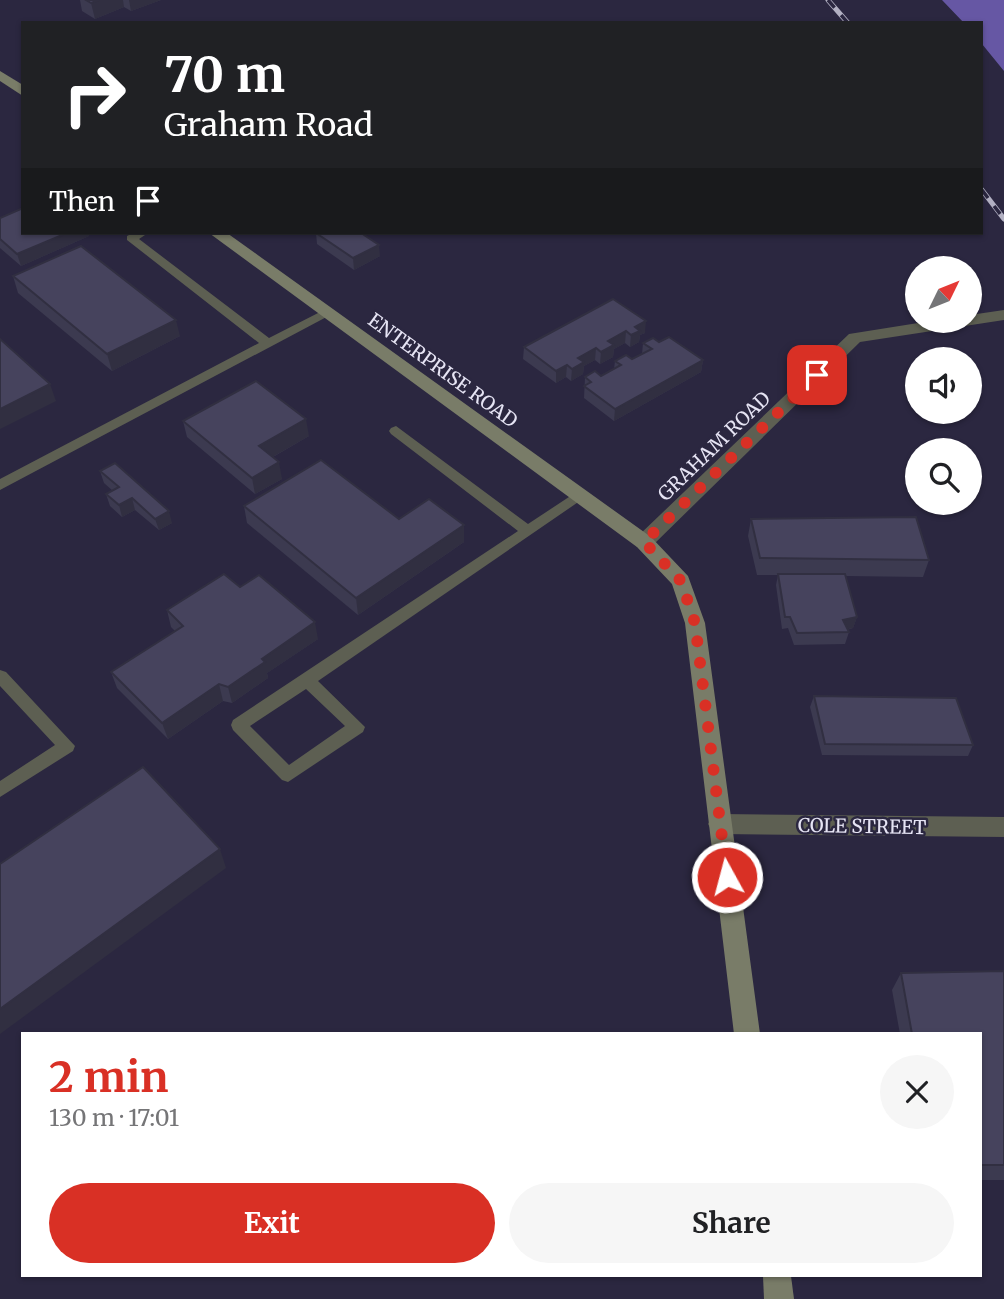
<!DOCTYPE html>
<meta charset="utf-8">
<style>
:root{--surface:#fff;--page:#f6f6f6;--text:#202124;--muted:#757577;--accent:#d93025}
body{margin:0;font-family:Merriweather,serif;background:var(--page);color:var(--text);height:100vh;display:flex;flex-direction:column;font-size:26px;white-space:nowrap}
*{box-sizing:border-box;margin:0}
p{font-size:23px;color:var(--muted)}
.icon{flex:none;width:38px;height:38px;fill:none;stroke:currentColor;stroke-width:2;stroke-linecap:round;stroke-linejoin:round}
.map{position:relative;flex:1;overflow:hidden}
.details{position:absolute;left:21px;top:1032px;width:961px;height:245px;display:flex;flex-direction:column;background:var(--surface);border-radius:0px;box-shadow:0 2px 5px #0004}
.details>*{flex:none}
.banner{position:absolute;left:21px;top:21px;width:962px;height:214px;border-radius:0px;box-shadow:0 2px 5px #0004;background:#202124;color:#fff;overflow:hidden}
.needle{width:46px;rotate:47deg}
.buttons{position:absolute;left:905px;top:256px;display:grid;gap:14px}
.buttons a{display:grid;place-items:center;width:77px;height:77px;border-radius:50%;background:var(--surface);box-shadow:0 2px 5px #0004;font-size:35px}
.pin{position:absolute;display:grid;place-items:center;width:60px;height:60px;color:#fff;margin:-30px;border-radius:14px;box-shadow:0 4px 10px #0006}
.me{position:absolute;width:77px;margin:-38px;rotate:353deg;stroke-linejoin:round;filter:drop-shadow(0 0 5px #0008)}
.turn{display:flex;align-items:center;gap:24px;height:147px;padding:0 28px;font-size:32px}
.turn .icon{width:91px;height:91px;stroke-width:2.5}
.turn b{display:block;font-size:49px;line-height:60px}
.then{display:flex;align-items:center;height:66px;padding:0 28px;background:#0003;gap:14px;font-size:26px}
.round{display:grid;place-items:center;flex:none;width:74px;height:74px;border-radius:37px;background:var(--page)}
.summary{display:flex;align-items:center;justify-content:space-between;height:119px;padding:0 28px}
h1{font-size:42px;font-weight:700;line-height:52px;color:var(--accent)}
.button{display:flex;gap:14px;margin-top:auto;padding:14px 28px}
.button a{flex:1;height:80px;border-radius:42px;background:var(--accent);color:#fff;font-size:28px;font-weight:700;line-height:80px;text-align:center}
.button a+a{background:var(--page);color:var(--text)}
.map>svg:first-child{display:block}
.water{fill:#6657a4}
.lines{fill:none;stroke-linecap:round;stroke-linejoin:round}
.lane{fill:#5d5f52;fill-rule:evenodd}
.street{fill:#5d5f52;fill-rule:evenodd}
.secondary{fill:#797c68;fill-rule:evenodd}
.rail-casing{stroke:#b2b0c2;stroke-width:5}
.rail{stroke:#2b2740;stroke-width:3.5;stroke-dasharray:10;stroke-linecap:butt}
.wall{fill:#3c3a50}
.shaded-wall{fill:#312f41}
.building{fill:#46435d;stroke:#312f41;stroke-width:2}
.route{stroke:#d93025;stroke-width:12;stroke-dasharray:0 21.6}
.labels{text-anchor:middle;dominant-baseline:central;stroke-width:5;stroke-linejoin:round;paint-order:stroke}
.street-label{font-size:19px;fill:#e6e4f4;stroke:#2b2740}
</style>
<div class="map">
<svg width="1004" height="1299" viewBox="0 0 1004 1299">
<rect width="100%" height="100%" fill="#2b2740"/>
<path class="water" d="M942 0H1004V71L982 44V23H964Z"/>
<g class="lines">
<g class="lane">
<path d="M133 233H148L139 239 269 338 324 310H332L334 313 0 490V479L259 343 127 240V236Z"/>
<path d="M396 426 528 524 575 493 580 491 587 496 318 681 365 727 363 732 288 782 282 780 233 730 231 725 233 720 518 531 391 434 389 431 391 428ZM306 689 345 726 289 765 250 726Z"/>
<path d="M0 670 6 672 75 746 73 751 0 797V781L55 745 0 686Z"/>
</g>
<g class="street">
<path d="M1004 310V320L860 342 651 547H637L634 542 637 537 849 334 937 320H970V315Z"/>
<path d="M720 814 1004 817V837L720 834 712 831 708 824 712 817Z"/>
</g>
<g class="secondary">
<path d="M0 71 23 85V96L0 81Z"/>
<path d="M209 233H227L651 537 688 576 705 623 760 1034H734L685 623 672 584 637 547Z"/>
<path d="M763 1276H791L794 1299H764Z"/>
</g>
<g class="rail-casing">
<g id="rail">
<path d="M828 0 848 23"/>
<path d="M982 190 1004 219"/>
</g>
</g>
<use href="#rail" class="rail"/>
</g>
<g class="wall">
<path d="M80 0H161L131 11 124 7 95 19 82 11Z"/>
<path d="M0 218 23 233H89V236L21 266 0 248Z"/>
<path d="M316 233 380 256 354 270 317 244Z"/>
<path d="M13 276 180 336 112 371 18 293Z"/>
<path d="M613 299 645 333 640 335 639 342 630 347 625 343 614 349 613 357 600 364 595 360 584 366 583 374 571 381 566 377 556 383 523 359 524 347Z"/>
<path d="M659 342 703 360 701 372 614 421 584 398 585 377 601 376 614 369 615 361 632 359 642 354 643 343Z"/>
<path d="M183 421 309 436 273 457 282 479 255 494 187 437Z"/>
<path d="M100 471 172 523 159 530 135 510 122 517 110 506 106 494 113 491 104 483Z"/>
<path d="M244 506 399 519 464 542 358 615 247 523Z"/>
<path d="M751 519 929 560 923 577 846 576 857 617 853 628 847 630 849 632 845 644 794 645 788 628 782 629 776 585 778 575H757L748 536Z"/>
<path d="M240 587 318 639 267 673 268 678 232 703 223 701 168 739 117 688 111 672 175 631 171 627 167 610Z"/>
<path d="M814 696 973 745 968 756 822 755 810 707Z"/>
<path d="M1004 971V1180H980V1034H900L892 990 901 973Z"/>
</g>
<g class="shaded-wall">
<path d="M99 0H123L124 7 95 19 91 3Z"/>
<path d="M129 0H161L131 11Z"/>
<path d="M67 233H89V236L21 266 17 254Z"/>
<path d="M379 245 380 256 354 270 353 258Z"/>
<path d="M176 320 180 336 112 371 107 354Z"/>
<path d="M646 321 645 333 640 335 639 342 630 347 631 335 635 327Z"/>
<path d="M626 331 625 343 614 349 613 357 600 364 601 352 608 341Z"/>
<path d="M596 348 595 360 584 366 583 374 571 381 572 369 578 358Z"/>
<path d="M703 360 701 372 614 421 615 409Z"/>
<path d="M567 365 566 377 556 383V371Z"/>
<path d="M50 384 56 401 0 429V409Z"/>
<path d="M306 419 309 436 262 463 259 446Z"/>
<path d="M279 462 282 479 255 494 252 478Z"/>
<path d="M132 498 135 510 122 517 119 505Z"/>
<path d="M169 511 172 523 159 530 155 519Z"/>
<path d="M464 525V542L358 615 356 598Z"/>
<path d="M857 617 853 628 840 631 843 620Z"/>
<path d="M315 622 318 639 267 673 268 678 232 703 228 687 262 659Z"/>
<path d="M219 684 223 701 168 739 162 723Z"/>
<path d="M220 849 226 868 0 1034V1009Z"/>
</g>
<g class="building">
<path d="M86 0H99L91 3Z"/>
<path d="M23 208V233H67L17 254 0 239V218Z"/>
<path d="M316 233H361L379 245 353 258Z"/>
<path d="M81 246 176 320 107 354 13 276Z"/>
<path d="M613 299 646 321 635 327 640 331 631 335 626 331 608 341 614 345 601 352 596 348 578 358 584 362 572 369 567 365 556 371 524 347Z"/>
<path d="M669 337 703 360 615 409 584 386 591 382 585 377 595 371 601 376 621 365 615 361 626 355 632 359 652 349 643 343 653 338 659 342Z"/>
<path d="M0 339 50 384 0 409Z"/>
<path d="M256 381 306 419 259 446 279 462 252 478 183 421Z"/>
<path d="M321 460 399 519 429 499 464 525 356 598 244 506Z"/>
<path d="M115 463 169 511 155 519 132 498 119 505 106 494 119 487 100 471Z"/>
<path d="M916 517 929 560 760 558 751 519Z"/>
<path d="M224 574 240 587 259 575 315 622 262 659 265 662 228 687 219 684 162 723 111 672 183 626 167 610Z"/>
<path d="M778 574H845L857 617 843 620 849 632 797 633 790 617H785Z"/>
<path d="M814 696 956 698 973 745 825 744Z"/>
<path d="M143 767 220 849 0 1009V864Z"/>
<path d="M1004 971V1165H980V1034H912L901 973Z"/>
</g>
<g class="lines">
<path class="route" d="M727 877 695 623 681 581 644 542 817 375"/>
</g>
<g class="labels">
<g class="street-label">
<text transform="translate(443 370) rotate(36)">ENTERPRISE ROAD</text>
<text transform="translate(714 446) rotate(-44)">GRAHAM ROAD</text>
<text transform="translate(862 826) rotate(1)">COLE STREET</text>
</g>
</g>
</svg>
<div class="buttons">
<a><svg class="needle" viewBox="-14 -14 28 28"><path d="M0-13l5 13h-10z" fill="#e53935"/><path d="M0 13l5-13h-10z" fill="#757577"/></svg></a>
<a><svg class="icon" aria-label="sound" viewBox="0 0 24 24"><path d="M4 9h4l5-4v14l-5-4H4zM17 9q2 3 0 6"/></svg></a>
<a><svg class="icon" aria-label="search" viewBox="0 0 24 24"><circle cx="10" cy="10" r="6"/><path d="M15 15l6 6"/></svg></a>
</div>
<div class="pin" style="left:817px;top:375px;background:#d93025"><svg class="icon" aria-label="arrive" viewBox="0 0 24 24"><path d="M6 21V4h12l-3 4 3 4H6"/></svg></div>
<svg class="me" style="left:727px;top:877px" viewBox="-20 -20 40 40"><circle r="17" fill="#d93025" stroke="#fff" stroke-width="3"/><path d="M0-11L8 9 0 5-8 9z" fill="#fff"/></svg>
<div class="banner">
<div class="turn"><svg class="icon" aria-label="right" viewBox="0 0 24 24"><path d="M7 20v-9h11M14 6l5 5-5 5"/></svg><div><b>70 m</b>Graham Road</div></div>
<div class="then">Then<svg class="icon" aria-label="arrive" viewBox="0 0 24 24"><path d="M6 21V4h12l-3 4 3 4H6"/></svg></div>
</div>
<section class="details">
<div class="summary"><div><h1>2 min</h1><p>130 m · 17:01</p></div><a class="round"><svg class="icon" aria-label="close" viewBox="0 0 24 24"><path d="M6 6l12 12M18 6L6 18"/></svg></a></div>
<div class="button"><a>Exit</a><a>Share</a></div>
</section>
</div>
